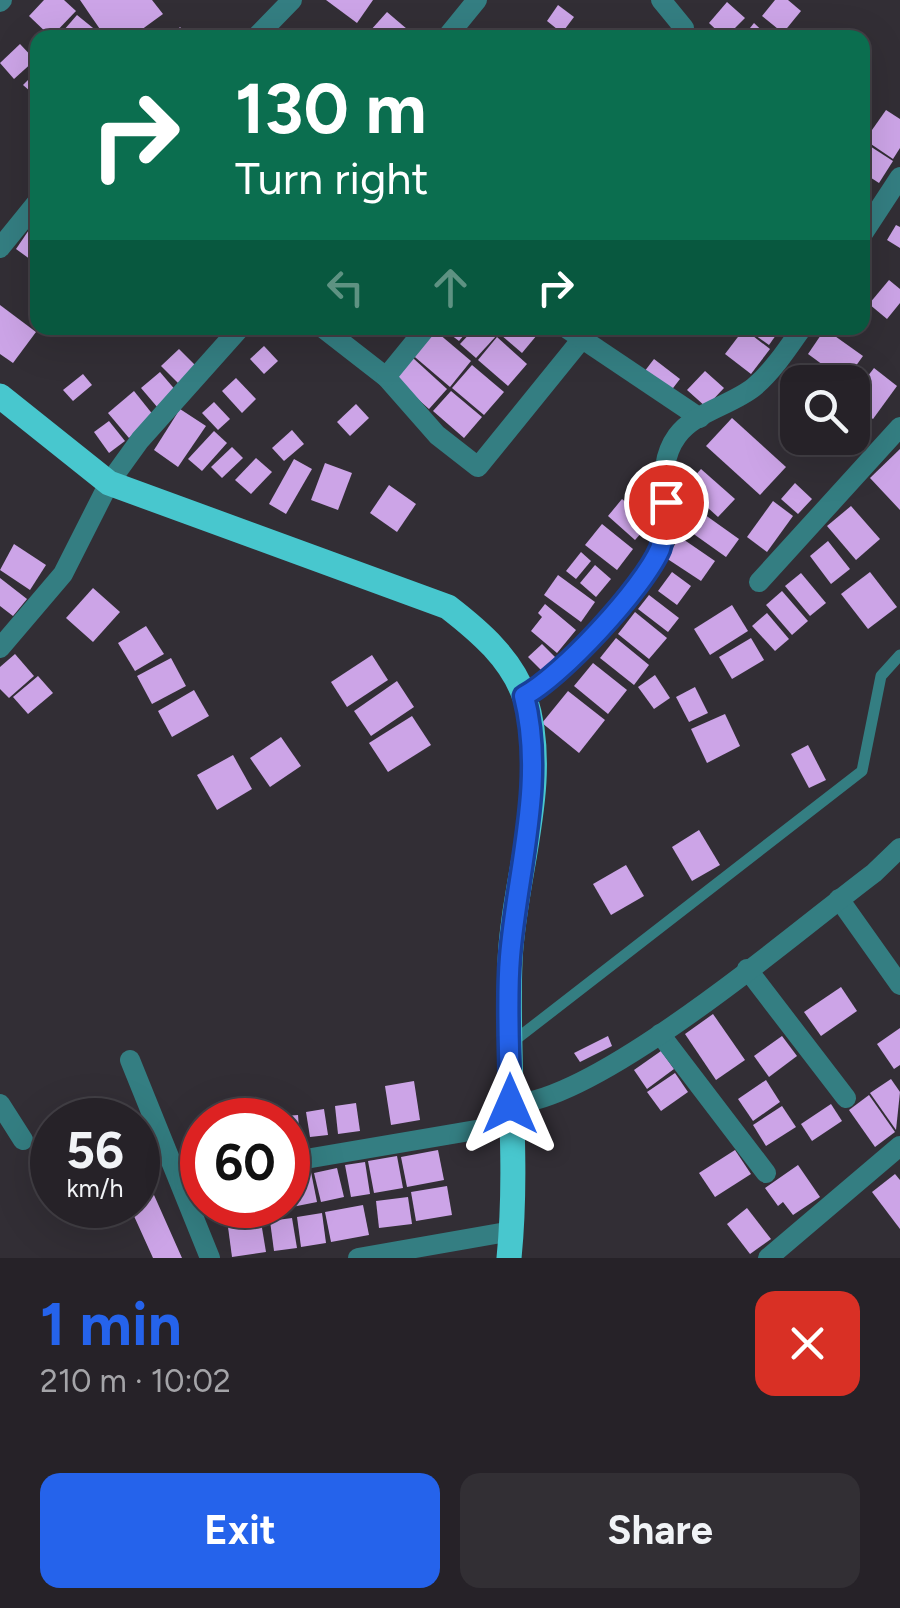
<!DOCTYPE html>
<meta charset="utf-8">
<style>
:root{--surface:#262228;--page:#322f34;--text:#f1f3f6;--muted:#a4a4a8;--line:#423f45;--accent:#2563eb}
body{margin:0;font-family:Figtree,sans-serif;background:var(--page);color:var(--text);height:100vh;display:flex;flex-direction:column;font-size:38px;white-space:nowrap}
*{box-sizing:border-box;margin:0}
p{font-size:32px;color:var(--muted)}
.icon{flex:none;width:55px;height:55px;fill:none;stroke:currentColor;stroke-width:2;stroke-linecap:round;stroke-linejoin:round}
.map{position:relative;height:1258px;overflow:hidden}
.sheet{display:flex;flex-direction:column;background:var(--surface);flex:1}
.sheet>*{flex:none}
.banner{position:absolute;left:30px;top:30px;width:840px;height:305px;border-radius:20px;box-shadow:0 10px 40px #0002,0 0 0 2px var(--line);background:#0b6e4f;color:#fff;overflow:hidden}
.buttons{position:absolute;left:780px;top:365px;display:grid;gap:20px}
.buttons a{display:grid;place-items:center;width:90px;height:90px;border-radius:20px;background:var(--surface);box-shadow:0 10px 40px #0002,0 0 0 2px var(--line);font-size:50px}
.speed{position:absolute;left:30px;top:1098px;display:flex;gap:20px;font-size:50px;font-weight:700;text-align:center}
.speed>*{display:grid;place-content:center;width:130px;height:130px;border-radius:50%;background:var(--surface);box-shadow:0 10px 40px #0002,0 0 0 2px var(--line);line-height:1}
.speed small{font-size:25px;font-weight:400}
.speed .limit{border:15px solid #d22;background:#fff;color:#111}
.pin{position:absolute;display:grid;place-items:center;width:85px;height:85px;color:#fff;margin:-42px;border:5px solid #fff;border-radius:50%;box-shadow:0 2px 10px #0007}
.me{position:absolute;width:110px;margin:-55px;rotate:0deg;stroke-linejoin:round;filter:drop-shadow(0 0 8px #0008)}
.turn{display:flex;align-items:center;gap:35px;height:210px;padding:0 40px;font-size:45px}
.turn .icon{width:130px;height:130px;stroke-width:2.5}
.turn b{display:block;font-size:70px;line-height:85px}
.lanes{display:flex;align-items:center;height:95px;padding:0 40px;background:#0003;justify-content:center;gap:50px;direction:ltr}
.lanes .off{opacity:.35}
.round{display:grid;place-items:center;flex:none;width:105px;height:105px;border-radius:20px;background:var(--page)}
.overview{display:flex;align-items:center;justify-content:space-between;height:170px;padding:0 40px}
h1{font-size:60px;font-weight:700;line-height:75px;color:var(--accent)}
.primary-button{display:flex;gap:20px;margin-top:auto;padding:20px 40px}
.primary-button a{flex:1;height:115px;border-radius:20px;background:var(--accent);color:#fff;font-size:40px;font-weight:700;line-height:115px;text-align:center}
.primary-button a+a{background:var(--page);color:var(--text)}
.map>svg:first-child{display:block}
.building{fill:#cca4e7}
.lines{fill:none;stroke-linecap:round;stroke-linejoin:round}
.lane{stroke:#347e82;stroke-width:11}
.street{stroke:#347e82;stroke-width:20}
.primary{stroke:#48c7ce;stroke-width:25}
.route-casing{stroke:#184099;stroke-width:25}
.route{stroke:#2563eb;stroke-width:18}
</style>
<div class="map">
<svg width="900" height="1258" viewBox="0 0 900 1258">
<rect width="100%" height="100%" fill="#322e35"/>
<g class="building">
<path d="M44 0H64L76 11 51 37 29 16Z"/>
<path d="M80 0H152L163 14 130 38H106Z"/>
<path d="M326 0H373L357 23Z"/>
<path d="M775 0H788L801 11 783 33 762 16Z"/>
<path d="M727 2 745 18 725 38 709 23Z"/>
<path d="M558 5 574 17 562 33 547 21Z"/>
<path d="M387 12 414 35 412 38H378L370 31Z"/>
<path d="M77 15 98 32 93 38H57Z"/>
<path d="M754 23 770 38H742Z"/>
<path d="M180 27 190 38H170Z"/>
<path d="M20 44 35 60 14 79 0 63Z"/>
<path d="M38 70V98L23 85Z"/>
<path d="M886 110 900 119V148L893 159 865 140Z"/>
<path d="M862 141 893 161 879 183 862 172Z"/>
<path d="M33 224 38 228V265L16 249Z"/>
<path d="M896 225 900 227V248L887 240Z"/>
<path d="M889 280 900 289V303L887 319 869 304Z"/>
<path d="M0 305 36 332 13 363 0 354Z"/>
<path d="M432 328 471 361 450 387 402 346Z"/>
<path d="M442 328H470L459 341Z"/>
<path d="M475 328H488L497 335 476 358 460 344Z"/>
<path d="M493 328H539L542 329 522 353Z"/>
<path d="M745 328H781L769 345Z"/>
<path d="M744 329 770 349 751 374 725 354Z"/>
<path d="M825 329 863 356 845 381 808 354Z"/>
<path d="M497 337 527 364 508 386 478 360Z"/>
<path d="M264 346 278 361 264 374 250 359Z"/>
<path d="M402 348 447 389 429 409 383 368Z"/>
<path d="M179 349 200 370 182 387 161 366Z"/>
<path d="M654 359 680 379 670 392 644 372Z"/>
<path d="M804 363 828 382 792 379Z"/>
<path d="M472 365 504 392 484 415 452 388Z"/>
<path d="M874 368 897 386 873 419 852 403V397Z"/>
<path d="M705 371 724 388 706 407 687 390Z"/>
<path d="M160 372 177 392 158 408 141 388Z"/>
<path d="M83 374 92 385 73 401 63 390Z"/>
<path d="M236 378 256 399 242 413 222 391Z"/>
<path d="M791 386 798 392V419L778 403Z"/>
<path d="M134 391 154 416 129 438 108 413Z"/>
<path d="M451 391 482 417 464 438 433 411Z"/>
<path d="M214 402 230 419 218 430 202 413Z"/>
<path d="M356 404 369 418 350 436 337 422Z"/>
<path d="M180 409 206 426 178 467 154 450Z"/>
<path d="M852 417 870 438 847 457 832 438H852Z"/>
<path d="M732 418 786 467 760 495 706 446Z"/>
<path d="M109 421 125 441 109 453 94 432Z"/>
<path d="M292 430 304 444 284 461 272 448Z"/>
<path d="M214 431 227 443 202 471 188 459Z"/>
<path d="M232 447 243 458 222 478 211 467Z"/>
<path d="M900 449V510L870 478Z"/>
<path d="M256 458 272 472 251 494 235 480Z"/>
<path d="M294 459 312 469 286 514 269 504Z"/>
<path d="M325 463 352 473 338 510 311 500Z"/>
<path d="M701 469 735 499 718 517 685 487Z"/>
<path d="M795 483 812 499 798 514 781 499Z"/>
<path d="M389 485 416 504 397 532 370 513Z"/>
<path d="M622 499 650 523 635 540 608 516Z"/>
<path d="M773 501 793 516 767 552 747 537Z"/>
<path d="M851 506 880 539 856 560 827 526Z"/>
<path d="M701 512 739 539 726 557 688 530Z"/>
<path d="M602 524 633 549 617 570 585 545Z"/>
<path d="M680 537 715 561 701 581 666 558Z"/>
<path d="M828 541 850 569 831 584 810 556Z"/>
<path d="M14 544 46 565 30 590 0 570Z"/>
<path d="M581 552 591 561 576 579 566 571Z"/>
<path d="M595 565 611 579 596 597 580 583Z"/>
<path d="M672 572 691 586 677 605 658 591Z"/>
<path d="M870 572 897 607 868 629 841 594Z"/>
<path d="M801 573 826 603 810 616 785 586Z"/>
<path d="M558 575 595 602 581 622 544 595Z"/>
<path d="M0 578 27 599 13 616 0 606Z"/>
<path d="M93 588 120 612 93 642 66 618Z"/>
<path d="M782 591 808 621 792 635 766 605Z"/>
<path d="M649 595 679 618 668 632 638 609Z"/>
<path d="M545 604 576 630 557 653 531 631 542 617 538 613Z"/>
<path d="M732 605 748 631 710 655 694 629Z"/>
<path d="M635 612 667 638 649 659 618 634Z"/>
<path d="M767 613 789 639 775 651 752 626Z"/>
<path d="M146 626 164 654 135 671 118 643Z"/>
<path d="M616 638 649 665 634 685 600 658Z"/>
<path d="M751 638 764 660 732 679 719 657Z"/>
<path d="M542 644 557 659 544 673 528 657Z"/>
<path d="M15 654 34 676 9 698 0 689V667Z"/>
<path d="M372 655 388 680 347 707 331 682Z"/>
<path d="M171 658 186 686 152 704 137 676Z"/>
<path d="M593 663 627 690 608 714 574 686Z"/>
<path d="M655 675 670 698 654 709 638 687Z"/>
<path d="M38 676 53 693 28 714 13 697Z"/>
<path d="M397 681 414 707 371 736 354 711Z"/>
<path d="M695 687 708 713 689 722 676 697Z"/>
<path d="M194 690 209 716 172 737 158 711Z"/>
<path d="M568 691 605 720 579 753 542 723Z"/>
<path d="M725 714 740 746 707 763 691 729Z"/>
<path d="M412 716 431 745 388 772 369 743Z"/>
<path d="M281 737 301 766 270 787 250 758Z"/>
<path d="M808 745 826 780 809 788 791 754Z"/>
<path d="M233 755 252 789 217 810 197 775Z"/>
<path d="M699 830 720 865 692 881 672 847Z"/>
<path d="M626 865 644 896 611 915 593 884Z"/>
<path d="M841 987 857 1011 821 1036 804 1012Z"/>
<path d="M713 1014 745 1060 716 1080 685 1034Z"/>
<path d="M900 1028V1065L894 1069 877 1044Z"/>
<path d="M608 1036 612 1046 580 1062 574 1053Z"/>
<path d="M782 1036 797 1056 769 1077 754 1056Z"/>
<path d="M661 1051 674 1069 647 1089 634 1070Z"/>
<path d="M675 1073 688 1092 661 1111 647 1092Z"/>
<path d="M891 1079 900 1092 896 1130 870 1093Z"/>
<path d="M766 1080 780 1102 753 1121 738 1099Z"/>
<path d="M414 1081 420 1120 391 1125 385 1086Z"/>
<path d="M869 1095 895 1132 875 1147 849 1110Z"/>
<path d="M356 1103 360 1131 338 1134 335 1106Z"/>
<path d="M831 1104 842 1121 812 1141 801 1124Z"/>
<path d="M782 1106 796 1127 766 1146 753 1125Z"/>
<path d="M324 1109 328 1135 310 1137 306 1112Z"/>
<path d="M298 1115 300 1142 288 1143V1120L273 1117Z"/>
<path d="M202 1135V1164H200L196 1136Z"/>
<path d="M438 1150 444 1180 407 1187 401 1157Z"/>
<path d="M735 1150 751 1174 715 1197 699 1173Z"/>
<path d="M397 1156 403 1188 374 1193 368 1161Z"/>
<path d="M138 1159 182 1258H153L129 1205H138Z"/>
<path d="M365 1162 370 1194 351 1197 345 1165Z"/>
<path d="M798 1165 820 1197 793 1215 783 1202 778 1206 765 1188Z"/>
<path d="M337 1168 344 1197 321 1202 314 1173Z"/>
<path d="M311 1172 317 1202 292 1207 288 1177Z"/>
<path d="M895 1174 900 1180V1229L872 1192Z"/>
<path d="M447 1186 452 1215 416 1221 411 1192Z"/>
<path d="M408 1197 412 1224 379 1228 376 1201Z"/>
<path d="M221 1205H259L260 1212 223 1218Z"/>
<path d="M266 1205H286V1210L267 1212Z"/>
<path d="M363 1205 369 1235 331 1242 325 1212Z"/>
<path d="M747 1208 771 1239 750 1254 727 1224Z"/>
<path d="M322 1213 326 1243 301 1247 297 1217Z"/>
<path d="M292 1218 297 1248 274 1251 270 1221Z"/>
<path d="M261 1222 266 1252 232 1257 228 1227Z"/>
</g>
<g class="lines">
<path class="lane" d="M510 1044 862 771 881 676 900 655"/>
<g class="street">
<path d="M661 0 684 28 675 38"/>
<path d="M0 2 2 0"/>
<path d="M255 38 292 0"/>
<path d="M446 38 477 0"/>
<path d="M862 235 900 177"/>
<path d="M0 248 38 201"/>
<path d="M323 328 386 377 437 435 478 467 581 340"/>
<path d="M566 328 700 418"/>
<path d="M386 377 426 328"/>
<path d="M759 582 900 427"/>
<path d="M0 648 63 574 109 483 140 440 240 328"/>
<path d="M524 696C558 679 651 581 661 545 672 507 653 469 677 436 694 412 732 405 754 387 773 371 788 348 802 328"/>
<path d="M839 899 900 985"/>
<path d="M747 969 846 1098"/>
<path d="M660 1034 766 1173"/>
<path d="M130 1060 210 1258"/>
<path d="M0 1104 23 1140"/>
<path d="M510 1104C596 1104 799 929 874 873L900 848"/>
<path d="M288 1162 511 1124"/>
<path d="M180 1180 202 1176"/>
<path d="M358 1258 512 1231"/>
<path d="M768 1258 900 1146"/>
</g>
<path class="primary" d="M0 396 109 483 448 607C479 631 512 659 525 698 552 781 513 877 510 962 506 1060 519 1160 509 1258"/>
</g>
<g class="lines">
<g class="route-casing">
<path id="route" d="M510 1104C510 1055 506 1005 510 957 517 871 546 781 524 696 561 677 644 587 660 549 665 536 664 516 666 502"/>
</g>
<use href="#route" class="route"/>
</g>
</svg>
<div class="buttons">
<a><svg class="icon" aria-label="search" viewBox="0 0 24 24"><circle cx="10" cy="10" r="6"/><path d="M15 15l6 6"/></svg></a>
</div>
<div class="speed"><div>56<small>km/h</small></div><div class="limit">60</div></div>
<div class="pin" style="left:666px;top:502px;background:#d93025"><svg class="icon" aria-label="arrive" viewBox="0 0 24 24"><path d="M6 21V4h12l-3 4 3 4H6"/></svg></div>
<svg class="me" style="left:510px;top:1104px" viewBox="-20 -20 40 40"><path d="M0-17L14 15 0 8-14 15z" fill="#2563eb" stroke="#fff" stroke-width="4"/></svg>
<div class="banner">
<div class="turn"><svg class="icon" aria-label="right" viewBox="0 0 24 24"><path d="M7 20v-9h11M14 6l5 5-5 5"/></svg><div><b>130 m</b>Turn right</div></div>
<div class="lanes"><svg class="icon off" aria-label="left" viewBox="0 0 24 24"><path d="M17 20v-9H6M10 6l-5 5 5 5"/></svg><svg class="icon off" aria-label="ahead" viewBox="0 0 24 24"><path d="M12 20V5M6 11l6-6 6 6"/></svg><svg class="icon" aria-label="right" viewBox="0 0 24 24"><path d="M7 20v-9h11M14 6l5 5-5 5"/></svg></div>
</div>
</div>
<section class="sheet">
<div class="overview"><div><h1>1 min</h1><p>210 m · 10:02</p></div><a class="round" style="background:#d93025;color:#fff"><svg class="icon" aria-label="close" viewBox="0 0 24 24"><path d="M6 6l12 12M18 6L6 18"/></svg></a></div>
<div class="primary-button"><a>Exit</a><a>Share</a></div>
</section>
